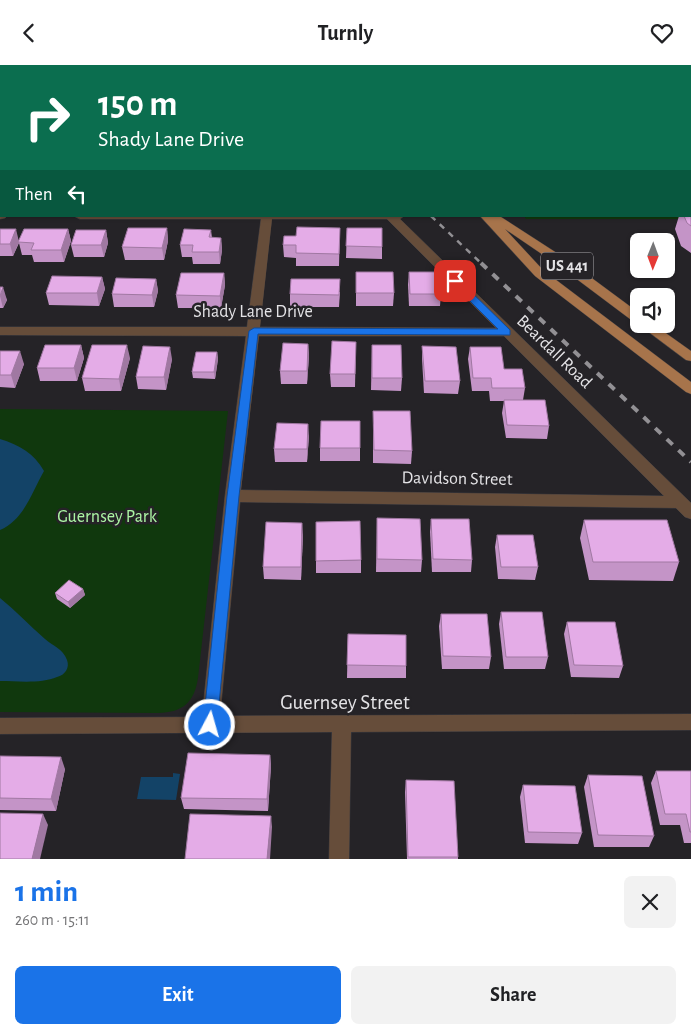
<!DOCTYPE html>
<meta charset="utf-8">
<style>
:root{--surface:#fff;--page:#f2f2f2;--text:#202124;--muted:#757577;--accent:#1a73e8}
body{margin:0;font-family:"Alegreya Sans",sans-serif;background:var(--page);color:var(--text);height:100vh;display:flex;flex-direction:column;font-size:19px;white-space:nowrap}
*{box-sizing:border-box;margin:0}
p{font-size:16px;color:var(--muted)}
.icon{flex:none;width:28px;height:28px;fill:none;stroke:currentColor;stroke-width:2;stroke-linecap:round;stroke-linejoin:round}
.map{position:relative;height:794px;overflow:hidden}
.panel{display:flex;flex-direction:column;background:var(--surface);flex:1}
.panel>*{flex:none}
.top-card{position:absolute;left:0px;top:0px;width:691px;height:152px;box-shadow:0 1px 4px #0004;background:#0b6e4f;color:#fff;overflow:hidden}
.needle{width:32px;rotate:181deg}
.fabs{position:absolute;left:630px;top:168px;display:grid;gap:10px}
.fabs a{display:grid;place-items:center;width:45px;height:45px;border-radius:8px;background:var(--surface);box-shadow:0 1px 4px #0004;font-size:25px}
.pin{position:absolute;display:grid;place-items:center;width:42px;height:42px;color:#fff;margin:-21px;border-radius:10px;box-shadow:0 2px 8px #0006}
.me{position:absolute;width:55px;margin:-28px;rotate:6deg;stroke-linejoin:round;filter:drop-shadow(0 0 4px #0008)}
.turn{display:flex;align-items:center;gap:18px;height:105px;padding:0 15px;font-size:22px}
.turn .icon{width:65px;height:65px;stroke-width:2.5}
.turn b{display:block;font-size:35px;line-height:42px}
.then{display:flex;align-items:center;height:48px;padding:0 15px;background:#0003;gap:10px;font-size:19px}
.round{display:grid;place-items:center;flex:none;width:52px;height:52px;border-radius:8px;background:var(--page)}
.overview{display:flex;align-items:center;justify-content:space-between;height:85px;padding:0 15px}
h1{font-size:30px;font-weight:700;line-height:38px;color:var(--accent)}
.button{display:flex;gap:10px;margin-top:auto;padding:10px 15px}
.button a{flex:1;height:58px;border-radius:8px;background:var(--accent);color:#fff;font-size:20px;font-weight:700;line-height:58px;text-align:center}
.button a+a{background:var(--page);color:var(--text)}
header{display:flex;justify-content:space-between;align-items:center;height:65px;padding:0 15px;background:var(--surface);font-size:22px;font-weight:700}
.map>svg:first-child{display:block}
.green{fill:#10380d}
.water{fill:#134367}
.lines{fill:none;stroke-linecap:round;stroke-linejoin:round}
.street-casing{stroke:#403e42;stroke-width:1}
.primary-casing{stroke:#403e42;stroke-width:1}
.street{fill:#664d3a;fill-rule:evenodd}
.primary{fill:#a7744b;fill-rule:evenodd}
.rail-far1{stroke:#929094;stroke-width:2.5;stroke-dasharray:6 6;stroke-linecap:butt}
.rail{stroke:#929094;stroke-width:4;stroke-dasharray:8 8;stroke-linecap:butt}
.wall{fill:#c494c7}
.shaded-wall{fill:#a078a2}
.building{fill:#e4ace7;stroke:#a078a2}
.route{fill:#1a73e8;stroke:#114b97}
.labels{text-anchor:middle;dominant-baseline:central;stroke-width:5;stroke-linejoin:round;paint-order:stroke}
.shield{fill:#252327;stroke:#aba9ad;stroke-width:1}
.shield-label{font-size:16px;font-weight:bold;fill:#e4e3e6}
.street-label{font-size:18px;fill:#e4e3e6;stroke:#252327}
.park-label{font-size:18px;fill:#acf5a4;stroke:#252327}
.near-street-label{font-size:21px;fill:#e4e3e6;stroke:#252327}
</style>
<header><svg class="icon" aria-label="back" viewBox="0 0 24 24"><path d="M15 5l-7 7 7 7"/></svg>Turnly<svg class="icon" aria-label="heart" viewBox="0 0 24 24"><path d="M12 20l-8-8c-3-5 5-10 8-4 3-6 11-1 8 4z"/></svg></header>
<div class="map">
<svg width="691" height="794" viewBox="0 0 691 794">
<rect width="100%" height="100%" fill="#252327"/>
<g class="green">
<path d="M347 0H691V154H526L524 151H690V1Z"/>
<path d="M0 344 228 346 198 613C194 638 183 647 158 648L0 647Z"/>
</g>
<g class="water">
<path d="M0 374C19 380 34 388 44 406 32 427 24 455 0 465Z"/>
<path d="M0 533C16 546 30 561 45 574 53 581 63 584 67 595 70 603 65 610 57 612 41 619 17 616 0 616Z"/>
<path d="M173 708 180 709 176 735 137 734 141 712H173Z"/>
</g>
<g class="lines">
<g class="street-casing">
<g id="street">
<path d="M139 0H149L150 1H140Z"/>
<rect x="0" y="25" width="1" height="6"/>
<path d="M0 148 1 151H7L5 153 0 154Z"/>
<path d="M74 151H404L400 154 691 438V454L685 452 676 443 240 437 220 651 691 649V665L351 667 349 794H329L332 667 0 669V653L202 652 225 431 246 271 0 270V262H247L261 154H80ZM272 154H387L496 263 260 262ZM259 271H504L664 431 241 425Z"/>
</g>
</g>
<g class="primary-casing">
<g id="primary">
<path d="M312 0H322L323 1H313Z"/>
<path d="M480 151 501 152 566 194 639 248V258L634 257 558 200 505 164 543 205 691 317V329L686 327 535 211Z"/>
<path d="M638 259H653L691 286V296L686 295Z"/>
</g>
</g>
<use href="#street" class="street"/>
<use href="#primary" class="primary"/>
<g class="rail-far1">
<path d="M273 0 275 1"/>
<path d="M431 151 482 199"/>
</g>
<path class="rail" d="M481 198 691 397"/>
</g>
<g class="wall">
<path d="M0 0H16V1H1V12H0Z"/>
<path d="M189 0H223L224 1H189Z"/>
<path d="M691 142V188L681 181 675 164 679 151H690Z"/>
<path d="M167 163 168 176 164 195H125L122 182Z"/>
<path d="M340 163 339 201H296V193L284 192 283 180 296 171Z"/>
<path d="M347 163 382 182V194L346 193Z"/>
<path d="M0 164 19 176 68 164 71 176 64 197H34L32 190H22L19 178 13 191H0Z"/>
<path d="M106 165 108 178 104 192H74L71 180Z"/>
<path d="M211 165 212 173H221L222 185 220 199H193L192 192H182L180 180Z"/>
<path d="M356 207 394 228 393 241H356Z"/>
<path d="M409 207 441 229 440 241H409L408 220Z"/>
<path d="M224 208 225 220 221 243H178L176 230Z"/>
<path d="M102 212 105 224 99 241 49 240 46 228Z"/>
<path d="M156 214 158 226 154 242H114L112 229Z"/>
<path d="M0 222 7 235 3 243H0Z"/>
<path d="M340 227 339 242H290V229Z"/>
<path d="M356 277 355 322H331L330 309Z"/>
<path d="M308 279 309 291 307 319H281L280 306Z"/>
<path d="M81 280 84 293 77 316H40L37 303Z"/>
<path d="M372 280 402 313 401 326 371 325Z"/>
<path d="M422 281 460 316 458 329 424 328 422 294Z"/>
<path d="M470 282 504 304 525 323 523 335 549 361 547 374 506 373 502 348 504 336H490L489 326H472L468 294Z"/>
<path d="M0 286 24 299 15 323 0 322Z"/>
<path d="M217 287 218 294 215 314 193 313 192 307Z"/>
<path d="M130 293 121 326H85L82 313Z"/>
<path d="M172 294 166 325 138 324 136 312Z"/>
<path d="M360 356V396H320V383Z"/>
<path d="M373 359 412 386 411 399 373 398Z"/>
<path d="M309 371 307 397H275L274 384Z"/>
<path d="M377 453 422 495 421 507H376Z"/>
<path d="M431 454 472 495 471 507H432L430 467Z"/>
<path d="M584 455 679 497 673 516 589 515 580 473Z"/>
<path d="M303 470 301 515 264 514 263 502Z"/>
<path d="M497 470 538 502 535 515 498 514 495 482Z"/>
<path d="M361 495V508H316V496Z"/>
<path d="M83 524 85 530 70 543 57 534 55 528Z"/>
<path d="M501 547 548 592 545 604H504L499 559Z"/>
<path d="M441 549 491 592 489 604H442L439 561Z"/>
<path d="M567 557 623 601 619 613 571 612 564 569Z"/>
<path d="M348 569 406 601V613H347Z"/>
<path d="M270 690 271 701 268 746 184 744 181 733Z"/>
<path d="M0 691 65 704 56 746 0 745Z"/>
<path d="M656 706H691V778H684L680 760H660L651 718Z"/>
<path d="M588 710 654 771 649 782H594L584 722Z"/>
<path d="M406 715 458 792V794H407L405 727Z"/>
<path d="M523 720 582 768 578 779 525 778 520 732Z"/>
</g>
<g class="shaded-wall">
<rect x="22" y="0" width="32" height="1"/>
<path d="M167 163 168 176 164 195 162 183Z"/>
<path d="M16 164 19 177 13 191 10 179Z"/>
<path d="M68 164 71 176 64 197 61 185Z"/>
<path d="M106 165 108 178 104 192 101 180Z"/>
<path d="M221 173 222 185 220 199 219 187Z"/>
<path d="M224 208 225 220 221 243 220 231Z"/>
<path d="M102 212 105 224 99 241 97 228Z"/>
<path d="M156 214 158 226 154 242 152 230Z"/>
<path d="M3 222 7 235 3 243 0 231Z"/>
<path d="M308 279 309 291 307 319V306Z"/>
<path d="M81 280 84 293 77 316 74 303Z"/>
<path d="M127 280 130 293 121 326 119 314Z"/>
<path d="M170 282 172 294 166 325 164 312Z"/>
<path d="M20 286 24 299 15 323 11 310Z"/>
<path d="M217 287 218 294 215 314 214 307Z"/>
<path d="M308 359 309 371 307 397V384Z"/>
<path d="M302 458 303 470 301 515V502Z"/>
<path d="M83 524 85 530 70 543 68 537Z"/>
<path d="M270 690 271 701 268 746 267 734Z"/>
<path d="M61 692 65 704 56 746 51 734Z"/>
<path d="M43 749 48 760 40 794H32Z"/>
<path d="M271 751 272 762 270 794H267Z"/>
</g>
<g class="building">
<path d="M196 0H223L224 1H197Z"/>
<path d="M690 142H691V161L687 158 684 151H690Z"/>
<path d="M297 162 340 163 339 189 296 188V180H283L284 171H296Z"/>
<path d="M128 163H167L162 183 122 182Z"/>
<path d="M347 163H382V182L346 181Z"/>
<path d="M0 164H16L10 179H0Z"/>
<path d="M24 164H68L61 185H31L34 178 18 177Z"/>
<path d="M184 164 211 165 209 172 221 173 219 187H192L193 180H180Z"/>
<path d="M76 165H106L101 180H71Z"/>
<path d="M356 207H393L394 228H356Z"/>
<path d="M409 207H439L441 229H410Z"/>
<path d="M181 208H224L220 231 176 230Z"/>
<path d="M52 211 102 212 97 228H46Z"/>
<path d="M116 213 156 214 152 230 112 229Z"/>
<path d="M291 214H340L339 230 290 229Z"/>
<path d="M0 222H3L0 231Z"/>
<path d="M332 276 356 277 355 309H330Z"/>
<path d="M283 278 308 279 307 306H280Z"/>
<path d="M45 280H81L74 303H37Z"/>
<path d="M92 280H127L119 314 82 313Z"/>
<path d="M372 280H401L402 313H372Z"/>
<path d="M143 281 170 282 164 312H136Z"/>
<path d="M422 281 456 282 460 316H425Z"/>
<path d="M470 282H501L504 304H522L525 323H492L491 313H473Z"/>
<path d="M0 286H20L11 310H0Z"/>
<path d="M196 287H217L214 307H192Z"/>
<path d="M504 335H545L549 361 507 360Z"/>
<path d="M373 346H410L412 386 374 385Z"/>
<path d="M321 356H360V383H320Z"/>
<path d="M277 358 308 359 307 384H274Z"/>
<path d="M377 453 420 454 422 495 377 494Z"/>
<path d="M431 454H469L472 495 433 494Z"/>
<path d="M584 455H667L679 497H593Z"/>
<path d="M360 456 361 495 316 496V457Z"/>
<path d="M266 457 302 458 301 502H263Z"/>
<path d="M497 470H533L538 502H501Z"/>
<path d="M69 515 83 524 68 537 55 528Z"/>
<path d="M501 547H542L548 592H506Z"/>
<path d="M441 549H487L491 592 443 591Z"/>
<path d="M567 557H615L623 601 574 600Z"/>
<path d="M348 569 406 570V601L347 600Z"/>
<path d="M188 688 270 690 267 734 181 733Z"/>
<path d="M0 691 61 692 51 734 0 733Z"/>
<path d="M656 706H691V767H690L686 749H665Z"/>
<path d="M588 710 642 711 654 771 598 770Z"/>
<path d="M406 715 454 716 458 792H408Z"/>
<path d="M523 720 575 721 582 768 528 767Z"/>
<path d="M0 748 43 749 32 794H0Z"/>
<path d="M190 749 271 751 267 794H185Z"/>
</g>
<path class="route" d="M455 213 458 214 510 265V270L258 269 239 431 217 660 215 665 210 667 205 665 203 660 227 431 249 266 254 263 498 264 452 218V214Z"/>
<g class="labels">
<rect class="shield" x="541" y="187.5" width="52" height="27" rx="4"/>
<g class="shield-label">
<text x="567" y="201">US 441</text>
</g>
<g class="street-label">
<text x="253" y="247">Shady Lane Drive</text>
<text transform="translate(554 287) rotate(44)">Beardall Road</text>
<text transform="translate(457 414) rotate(1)">Davidson Street</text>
</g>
<g class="park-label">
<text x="107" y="452">Guernsey Park</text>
</g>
<g class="near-street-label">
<text x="345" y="637">Guernsey Street</text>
</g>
</g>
</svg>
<div class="fabs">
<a><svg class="needle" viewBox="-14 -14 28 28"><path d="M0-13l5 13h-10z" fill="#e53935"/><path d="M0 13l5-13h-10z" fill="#757577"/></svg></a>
<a><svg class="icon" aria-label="sound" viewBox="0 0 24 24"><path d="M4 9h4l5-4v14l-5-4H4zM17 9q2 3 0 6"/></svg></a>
</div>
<div class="pin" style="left:455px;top:216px;background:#d93025"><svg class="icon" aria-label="arrive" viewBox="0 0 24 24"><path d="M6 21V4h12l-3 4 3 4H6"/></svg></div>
<svg class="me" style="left:210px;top:660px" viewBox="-20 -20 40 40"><circle r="17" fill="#1a73e8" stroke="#fff" stroke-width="3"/><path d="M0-11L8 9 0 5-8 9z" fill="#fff"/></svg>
<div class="top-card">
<div class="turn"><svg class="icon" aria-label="right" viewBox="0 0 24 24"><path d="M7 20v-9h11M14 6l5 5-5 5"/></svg><div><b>150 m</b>Shady Lane Drive</div></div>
<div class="then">Then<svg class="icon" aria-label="left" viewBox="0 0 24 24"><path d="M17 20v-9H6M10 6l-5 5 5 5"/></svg></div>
</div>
</div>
<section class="panel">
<div class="overview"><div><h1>1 min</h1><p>260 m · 15:11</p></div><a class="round"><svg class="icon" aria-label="close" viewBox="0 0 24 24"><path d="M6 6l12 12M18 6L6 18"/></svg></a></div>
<div class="button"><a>Exit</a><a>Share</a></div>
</section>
